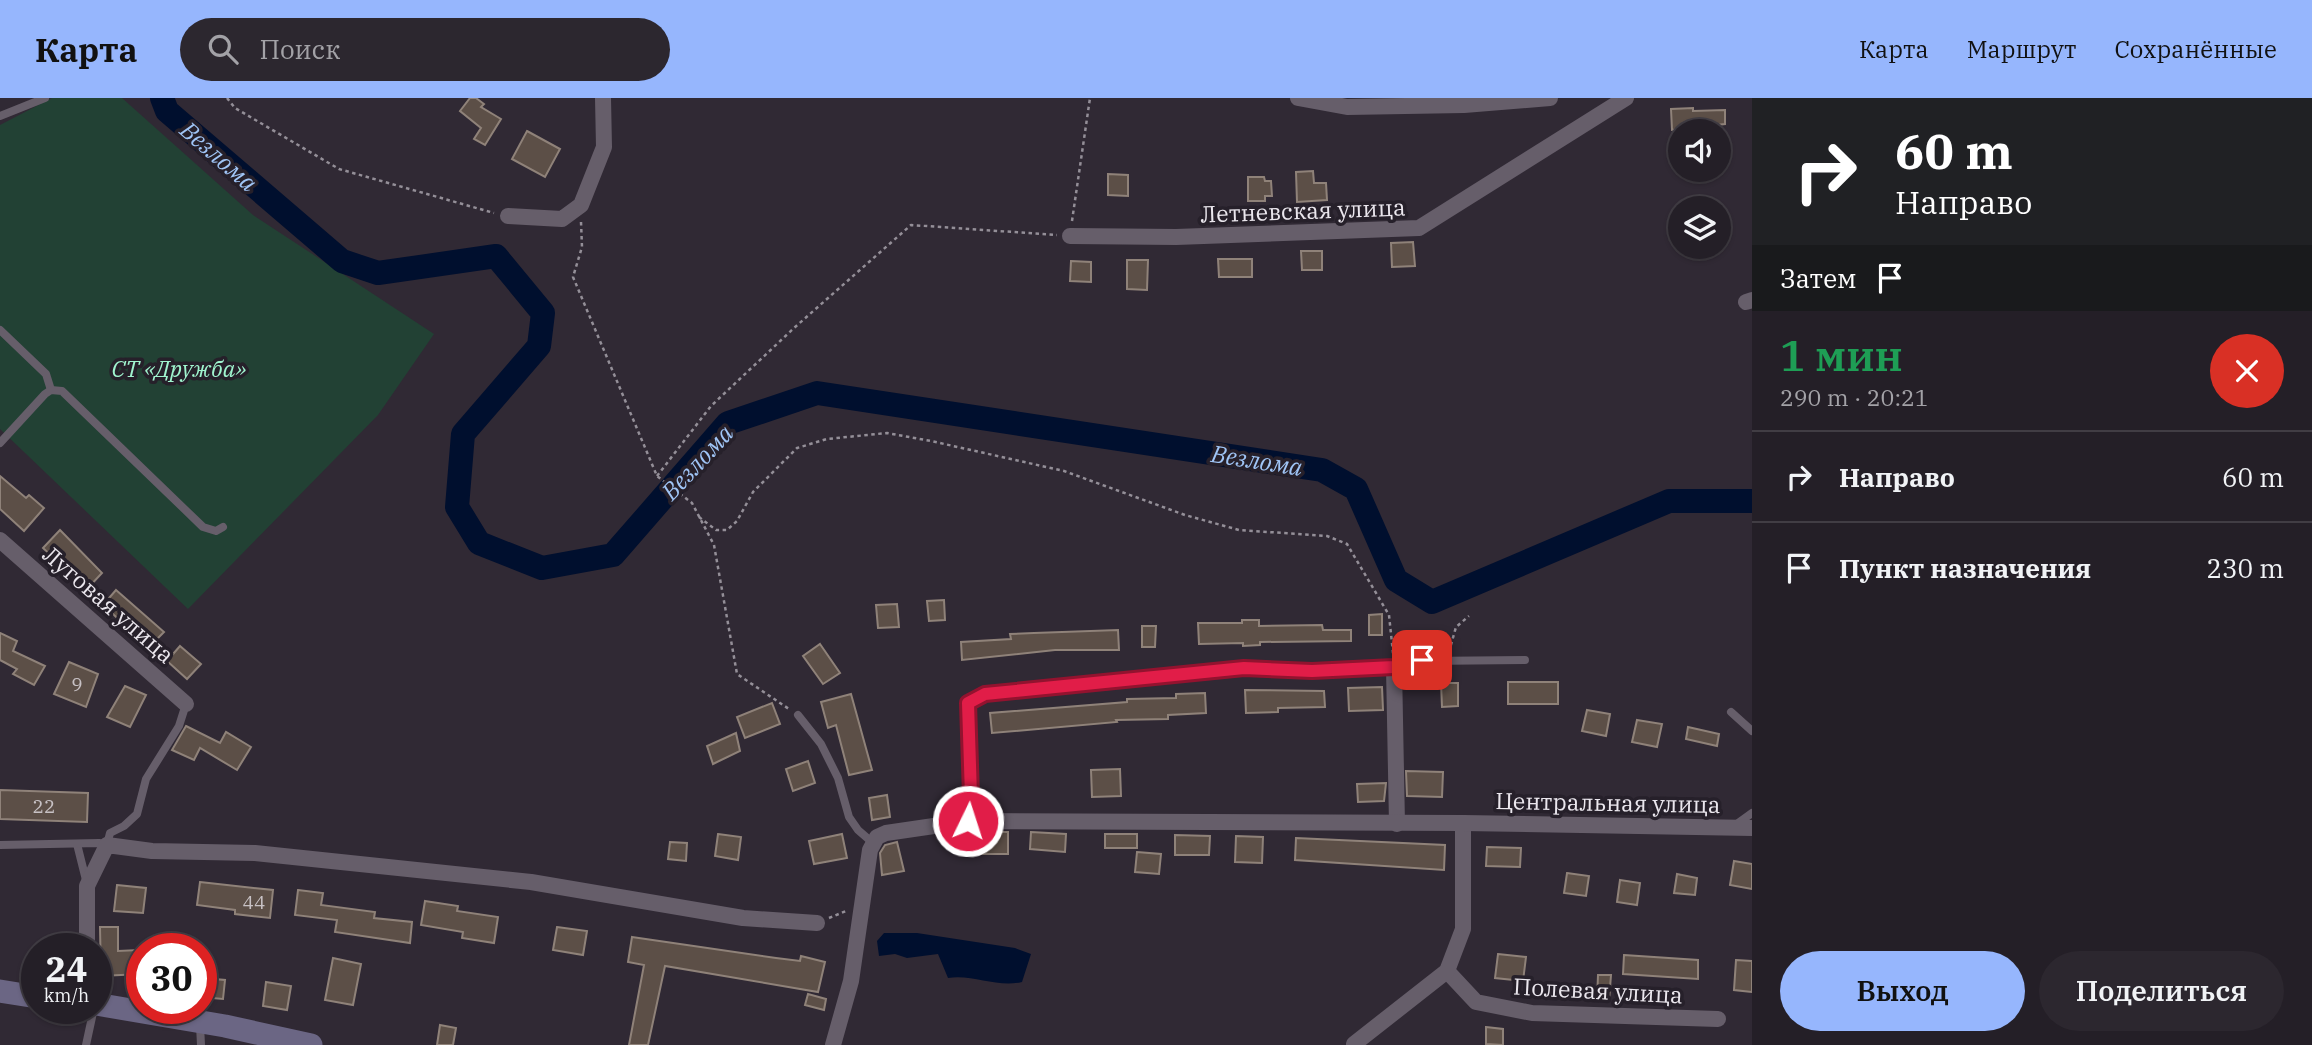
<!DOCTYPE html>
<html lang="ru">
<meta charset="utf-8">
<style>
:root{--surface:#241f27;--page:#2c272f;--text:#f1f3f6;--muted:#a3a2a7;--line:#413d44;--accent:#96b6fd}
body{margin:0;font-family:"IBM Plex Serif",serif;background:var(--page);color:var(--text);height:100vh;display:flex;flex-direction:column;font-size:26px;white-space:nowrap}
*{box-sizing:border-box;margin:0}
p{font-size:23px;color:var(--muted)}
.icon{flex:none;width:38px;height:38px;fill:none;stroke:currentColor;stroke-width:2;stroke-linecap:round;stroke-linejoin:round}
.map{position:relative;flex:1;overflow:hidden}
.panel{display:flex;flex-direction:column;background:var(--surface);width:560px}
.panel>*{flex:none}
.banner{background:#202124;color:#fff;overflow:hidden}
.fabs{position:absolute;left:1668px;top:21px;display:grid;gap:14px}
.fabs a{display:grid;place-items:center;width:63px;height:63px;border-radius:50%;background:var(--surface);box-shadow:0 2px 5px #0004,0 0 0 2px var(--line);font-size:35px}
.speed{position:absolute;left:21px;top:835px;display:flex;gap:14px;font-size:35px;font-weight:700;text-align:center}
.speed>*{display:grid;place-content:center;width:91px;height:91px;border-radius:50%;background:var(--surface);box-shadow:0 2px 5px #0004,0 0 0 2px var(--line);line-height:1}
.speed small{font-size:18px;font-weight:400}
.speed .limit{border:10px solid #d22;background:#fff;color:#111}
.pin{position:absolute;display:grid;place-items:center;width:60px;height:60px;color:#fff;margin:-30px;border-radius:14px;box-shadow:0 4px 10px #0006}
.me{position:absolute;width:77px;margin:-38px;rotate:4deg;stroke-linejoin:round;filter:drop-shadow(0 0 5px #0008)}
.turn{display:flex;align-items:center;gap:24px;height:147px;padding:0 28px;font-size:32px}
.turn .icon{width:91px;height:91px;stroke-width:2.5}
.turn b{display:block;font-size:49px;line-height:60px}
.then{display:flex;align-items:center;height:66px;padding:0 28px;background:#0003;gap:14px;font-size:26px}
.round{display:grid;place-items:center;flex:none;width:74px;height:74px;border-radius:37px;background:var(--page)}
.summary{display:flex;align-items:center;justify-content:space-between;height:119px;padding:0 28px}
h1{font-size:42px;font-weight:600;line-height:52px;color:#1e9e55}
.cta{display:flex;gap:14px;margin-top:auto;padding:14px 28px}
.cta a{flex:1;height:80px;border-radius:42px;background:var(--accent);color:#111;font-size:28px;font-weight:600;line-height:80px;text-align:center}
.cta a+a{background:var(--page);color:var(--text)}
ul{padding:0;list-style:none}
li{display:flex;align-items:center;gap:21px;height:91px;padding:0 28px;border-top:2px solid var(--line)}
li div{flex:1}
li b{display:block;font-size:26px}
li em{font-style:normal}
header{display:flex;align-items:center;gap:42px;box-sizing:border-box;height:98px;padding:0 35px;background:var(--accent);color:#111}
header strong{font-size:33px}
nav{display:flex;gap:38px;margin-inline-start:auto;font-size:24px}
.search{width:490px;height:63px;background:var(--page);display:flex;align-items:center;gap:18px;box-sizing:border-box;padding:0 24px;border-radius:38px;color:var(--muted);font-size:26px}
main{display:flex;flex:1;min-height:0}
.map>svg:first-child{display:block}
.green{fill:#224134}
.water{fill:#000f2e}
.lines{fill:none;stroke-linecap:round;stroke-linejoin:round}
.river{stroke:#000f2e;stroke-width:24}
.building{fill:#5c4f47;stroke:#8f8279;stroke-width:2}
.path{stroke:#948f98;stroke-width:2.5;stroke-dasharray:3.5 3.5;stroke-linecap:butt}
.lane{stroke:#665e6a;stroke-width:8}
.street{stroke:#665e6a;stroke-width:16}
.secondary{stroke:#6b6684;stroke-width:23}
.route-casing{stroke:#92132f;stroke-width:18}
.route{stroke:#e11d48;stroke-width:12}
.labels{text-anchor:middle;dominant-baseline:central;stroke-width:7;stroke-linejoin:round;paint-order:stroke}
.number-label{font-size:19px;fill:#c7c1c4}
.street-label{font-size:23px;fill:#ebe7ee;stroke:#26202a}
.park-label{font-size:23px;font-style:italic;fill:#a0f5cf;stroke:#26202a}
.water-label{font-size:24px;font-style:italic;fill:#a0c5f6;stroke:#26202a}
</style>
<header>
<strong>Карта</strong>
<div class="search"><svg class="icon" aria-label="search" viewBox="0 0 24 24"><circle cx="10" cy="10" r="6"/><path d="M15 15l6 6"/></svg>Поиск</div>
<nav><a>Карта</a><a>Маршрут</a><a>Сохранённые</a></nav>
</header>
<main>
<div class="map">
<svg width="1752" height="947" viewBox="0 0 1752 947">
<rect width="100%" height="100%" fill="#302934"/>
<path class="green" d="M52 0H122L253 117 434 236 378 317 188 511 0 331V27Z"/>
<path class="water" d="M884 835H917L1015 850 1031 856 1022 884C997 890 973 876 948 880L938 856 907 860 895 856 879 858 877 843Z"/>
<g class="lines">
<path class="river" d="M162 0 167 13 342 163 378 175 496 158 543 215 539 248 463 336 457 409 479 445 542 470 613 457 728 325 817 295 1322 372 1356 391 1396 482 1432 504 1669 403H1752"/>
</g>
<g class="building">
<path d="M470 0H476L484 6 481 9 501 21 485 47 474 41 481 30 460 13Z"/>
<path d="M1693 10V13L1725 12V26L1672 32 1671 11Z"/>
<path d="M527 33 560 51 545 79 512 61Z"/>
<path d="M1313 73 1314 85H1326L1327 102 1297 104 1296 74Z"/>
<path d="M1108 76 1128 77V98L1108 97Z"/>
<path d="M1248 79H1264L1265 83H1271L1272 98H1265V103H1248Z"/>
<path d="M1413 144 1415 168 1392 169 1391 145Z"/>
<path d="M1301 153H1322V172H1302Z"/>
<path d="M1218 161H1252V179H1219Z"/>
<path d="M1127 162H1148L1147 192 1127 191Z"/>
<path d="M1071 163 1091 164V184L1070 183Z"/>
<path d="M0 378 26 400 29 397 44 410 24 433 0 411Z"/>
<path d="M60 432 102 475 87 491 43 450Z"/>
<path d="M116 492 164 534 149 549 103 507Z"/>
<path d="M944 502 945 522 929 523 927 503Z"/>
<path d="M897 506 899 529 878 530 876 507Z"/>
<path d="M1382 516V537H1369V517Z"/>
<path d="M1242 522H1259V528L1322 527 1323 532H1351V543L1260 544V547L1243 548V545L1199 546 1198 525H1242Z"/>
<path d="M1142 528H1156L1155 549H1142Z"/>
<path d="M1118 532 1119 552H1055L962 562 961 544 1011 541 1010 536 1034 535Z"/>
<path d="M0 535 17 543 13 553 45 568 34 587 13 576 17 571 0 562Z"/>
<path d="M820 546 840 575 823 586 803 558Z"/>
<path d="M180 548 201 566 187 581 167 563Z"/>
<path d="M69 564 98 576 86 609 54 596Z"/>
<rect x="1508" y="584" width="50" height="22"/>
<path d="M1441 585H1458V608L1442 609Z"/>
<path d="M125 588 146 597 130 629 107 619Z"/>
<path d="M1382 589 1383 612 1349 613 1348 590Z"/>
<path d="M1245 592 1324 593 1325 609 1278 610V614L1246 615Z"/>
<path d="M1205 595 1206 615 1168 617V621L1116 622 1117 624 992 635 990 615 1127 604V601L1176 600V596Z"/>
<path d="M851 596 872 672 849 677 836 627 828 630 821 604Z"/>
<path d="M772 605 780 626 745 640 737 619Z"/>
<path d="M1587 612 1610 616 1606 638 1582 633Z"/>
<path d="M1637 622 1662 626 1657 649 1632 644Z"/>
<path d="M186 628 220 645 226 634 251 649 237 672 200 650 194 662 172 652Z"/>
<path d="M1688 629 1719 636 1717 648 1686 641Z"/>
<path d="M736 635 740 653 713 666 707 648Z"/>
<path d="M808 663 815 685 793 693 786 671Z"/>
<path d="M1120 671 1121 698 1092 699 1091 672Z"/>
<path d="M1406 673 1443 674 1442 699 1407 698Z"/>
<path d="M1386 685 1384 703 1358 704 1357 686Z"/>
<path d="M0 692 88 695 87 724 0 721Z"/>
<path d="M887 697 890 719 872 722 869 700Z"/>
<path d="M966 734H1008V756H965Z"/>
<path d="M1031 734 1066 736 1065 754 1030 751Z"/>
<path d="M718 736 741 739 738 762 715 758Z"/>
<path d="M842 736 847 760 814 766 809 743Z"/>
<rect x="1105" y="736" width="32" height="14"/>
<path d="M1175 737 1210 738 1209 757H1175Z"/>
<path d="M1236 738 1263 739 1262 765 1235 764Z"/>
<path d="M1296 740 1445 747 1444 772 1295 762Z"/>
<path d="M670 744 687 745 686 763 668 761Z"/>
<path d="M897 744 904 773 882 777 880 755 885 747Z"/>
<path d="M1487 749 1521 750 1520 769 1486 768Z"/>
<path d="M1137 754 1161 756 1159 776 1135 774Z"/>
<path d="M1734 763 1752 766V791L1730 787Z"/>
<path d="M1567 775 1589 778 1586 798 1564 795Z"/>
<path d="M1677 776 1697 780 1695 797 1674 795Z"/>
<path d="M1620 782 1640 785 1637 807 1617 804Z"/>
<path d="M200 784 273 792 270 820 235 816V812L197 807Z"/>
<path d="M117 787 146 790 143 815 114 813Z"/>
<path d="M298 792 323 795 321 807 375 814 374 820 412 824 410 845 335 834 337 822 295 817Z"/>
<path d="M425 803 458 808 457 813 498 819 494 845 462 840 463 834 421 827Z"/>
<path d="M100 829H118V853L139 852 141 876 101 878Z"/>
<path d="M557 829 587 833 583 857 553 852Z"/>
<path d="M632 839 776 860 800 863 801 858 825 864 818 894 665 868 648 947H629L644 867 628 864Z"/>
<path d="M1498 856 1526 859 1523 883 1495 880Z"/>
<path d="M1624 857 1698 862V881L1623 876Z"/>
<path d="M333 860 361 866 353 907 325 902Z"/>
<path d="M1736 862 1752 863V894L1734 892Z"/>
<path d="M1598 877H1611L1609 903H1597Z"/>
<path d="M203 880 225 882 223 901 201 899Z"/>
<path d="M266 884 291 888 287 912 263 908Z"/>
<path d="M808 896 826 901 824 912 805 907Z"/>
<path d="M440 927 456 930 453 947H437Z"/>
<path d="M1486 929 1503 931V947L1486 946Z"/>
</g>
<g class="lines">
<g class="path">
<path d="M227 0 235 10 339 71 494 115"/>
<path d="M1072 123 1090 0"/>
<path d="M581 124 582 149 573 179 657 378 692 405 714 447 737 576 789 611"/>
<path d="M657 378 711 308 794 230 911 127 1057 137"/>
<path d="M699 419 716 432H727L737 423 753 394 797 350 827 341 887 335 931 343 1064 373 1185 417 1239 432 1327 438 1347 446 1389 517 1393 555"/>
<path d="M1449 554 1456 529 1469 518"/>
<path d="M829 820 846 813"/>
</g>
<g class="lane">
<path d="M0 18 45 0"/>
<path d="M0 232 46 276 51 292"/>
<path d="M0 345 45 296 51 292 62 293 203 429 216 433 223 429"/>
<path d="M1394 569 1422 563 1525 562"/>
<path d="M1731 614 1752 633"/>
<path d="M798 617 821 646 838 680 849 719 858 732 873 745"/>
<path d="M1734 728 1752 715"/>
<path d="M77 746 87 786"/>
<path d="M0 747 99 745 107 747 110 735 124 728 137 716 146 681 179 628 186 606"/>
<path d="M200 927 201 947"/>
<path d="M86 947 94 910"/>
</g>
<g class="street">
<path d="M1298 0 1347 9 1464 7 1550 0"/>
<path d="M508 118 562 121 581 107 604 49 603 0"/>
<path d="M1070 138 1176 139 1419 130 1626 0"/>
<path d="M1746 204 1752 202"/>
<path d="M0 442 186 606"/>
<path d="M968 723 971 698 968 605 985 596 1244 570 1313 573 1394 569 1397 726"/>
<path d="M87 850V788L107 747 152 753 255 755 531 784 743 820 817 825"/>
<path d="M1447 873 1476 904 1532 915 1718 921"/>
<path d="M1354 946 1447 873 1463 831V725"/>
<path d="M833 947 851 883 870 752 877 739 886 735 968 723 1463 725 1752 730"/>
</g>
<g class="secondary">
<path d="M0 893 37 899"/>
<path d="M96 906 225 928 311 947"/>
</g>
</g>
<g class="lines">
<g class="route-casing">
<path id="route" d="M968 723 971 698 968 605 985 596 1244 570 1312 573 1394 569 1422 562"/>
</g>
<use href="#route" class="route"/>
</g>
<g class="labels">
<g class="number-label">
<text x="77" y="586">9</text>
<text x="44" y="708">22</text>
<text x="254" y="804">44</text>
</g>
<g class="street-label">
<text transform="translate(1303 112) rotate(-2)">Летневская улица</text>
<text transform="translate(109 506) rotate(41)">Луговая улица</text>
<text transform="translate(1608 704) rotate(1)">Центральная улица</text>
<text transform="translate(1598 892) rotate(3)">Полевая улица</text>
</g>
<g class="park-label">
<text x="179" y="270">СТ «Дружба»</text>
</g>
<g class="water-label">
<text transform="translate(219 58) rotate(41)">Везлома</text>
<text transform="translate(1257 362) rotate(9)">Везлома</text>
<text transform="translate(697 364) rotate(-47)">Везлома</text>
</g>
</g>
</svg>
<div class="fabs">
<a><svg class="icon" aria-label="sound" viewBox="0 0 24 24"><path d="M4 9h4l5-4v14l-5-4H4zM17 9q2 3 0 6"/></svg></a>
<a><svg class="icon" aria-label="layers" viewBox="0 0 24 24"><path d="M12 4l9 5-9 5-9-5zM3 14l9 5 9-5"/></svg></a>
</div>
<div class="speed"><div>24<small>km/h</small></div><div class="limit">30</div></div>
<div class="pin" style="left:1422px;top:562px;background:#d93025"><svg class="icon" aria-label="arrive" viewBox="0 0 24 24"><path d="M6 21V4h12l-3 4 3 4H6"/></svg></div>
<svg class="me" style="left:968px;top:723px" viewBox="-20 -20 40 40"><circle r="17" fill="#e11d48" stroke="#fff" stroke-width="3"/><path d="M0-11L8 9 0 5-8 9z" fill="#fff"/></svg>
</div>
<section class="panel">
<div class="banner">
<div class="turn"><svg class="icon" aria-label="right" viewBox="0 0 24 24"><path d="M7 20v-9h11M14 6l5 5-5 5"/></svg><div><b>60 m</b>Направо</div></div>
<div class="then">Затем<svg class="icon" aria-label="arrive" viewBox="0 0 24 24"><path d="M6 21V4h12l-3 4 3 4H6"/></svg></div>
</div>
<div class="summary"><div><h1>1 мин</h1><p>290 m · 20:21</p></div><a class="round" style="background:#d93025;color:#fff"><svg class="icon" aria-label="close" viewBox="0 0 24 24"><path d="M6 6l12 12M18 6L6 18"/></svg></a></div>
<ul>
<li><svg class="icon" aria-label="right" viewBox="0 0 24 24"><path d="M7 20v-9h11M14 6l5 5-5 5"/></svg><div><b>Направо</b></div><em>60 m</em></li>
<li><svg class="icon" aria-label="arrive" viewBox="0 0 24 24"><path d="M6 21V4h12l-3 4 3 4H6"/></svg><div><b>Пункт назначения</b></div><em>230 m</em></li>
</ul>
<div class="cta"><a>Выход</a><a>Поделиться</a></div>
</section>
</main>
